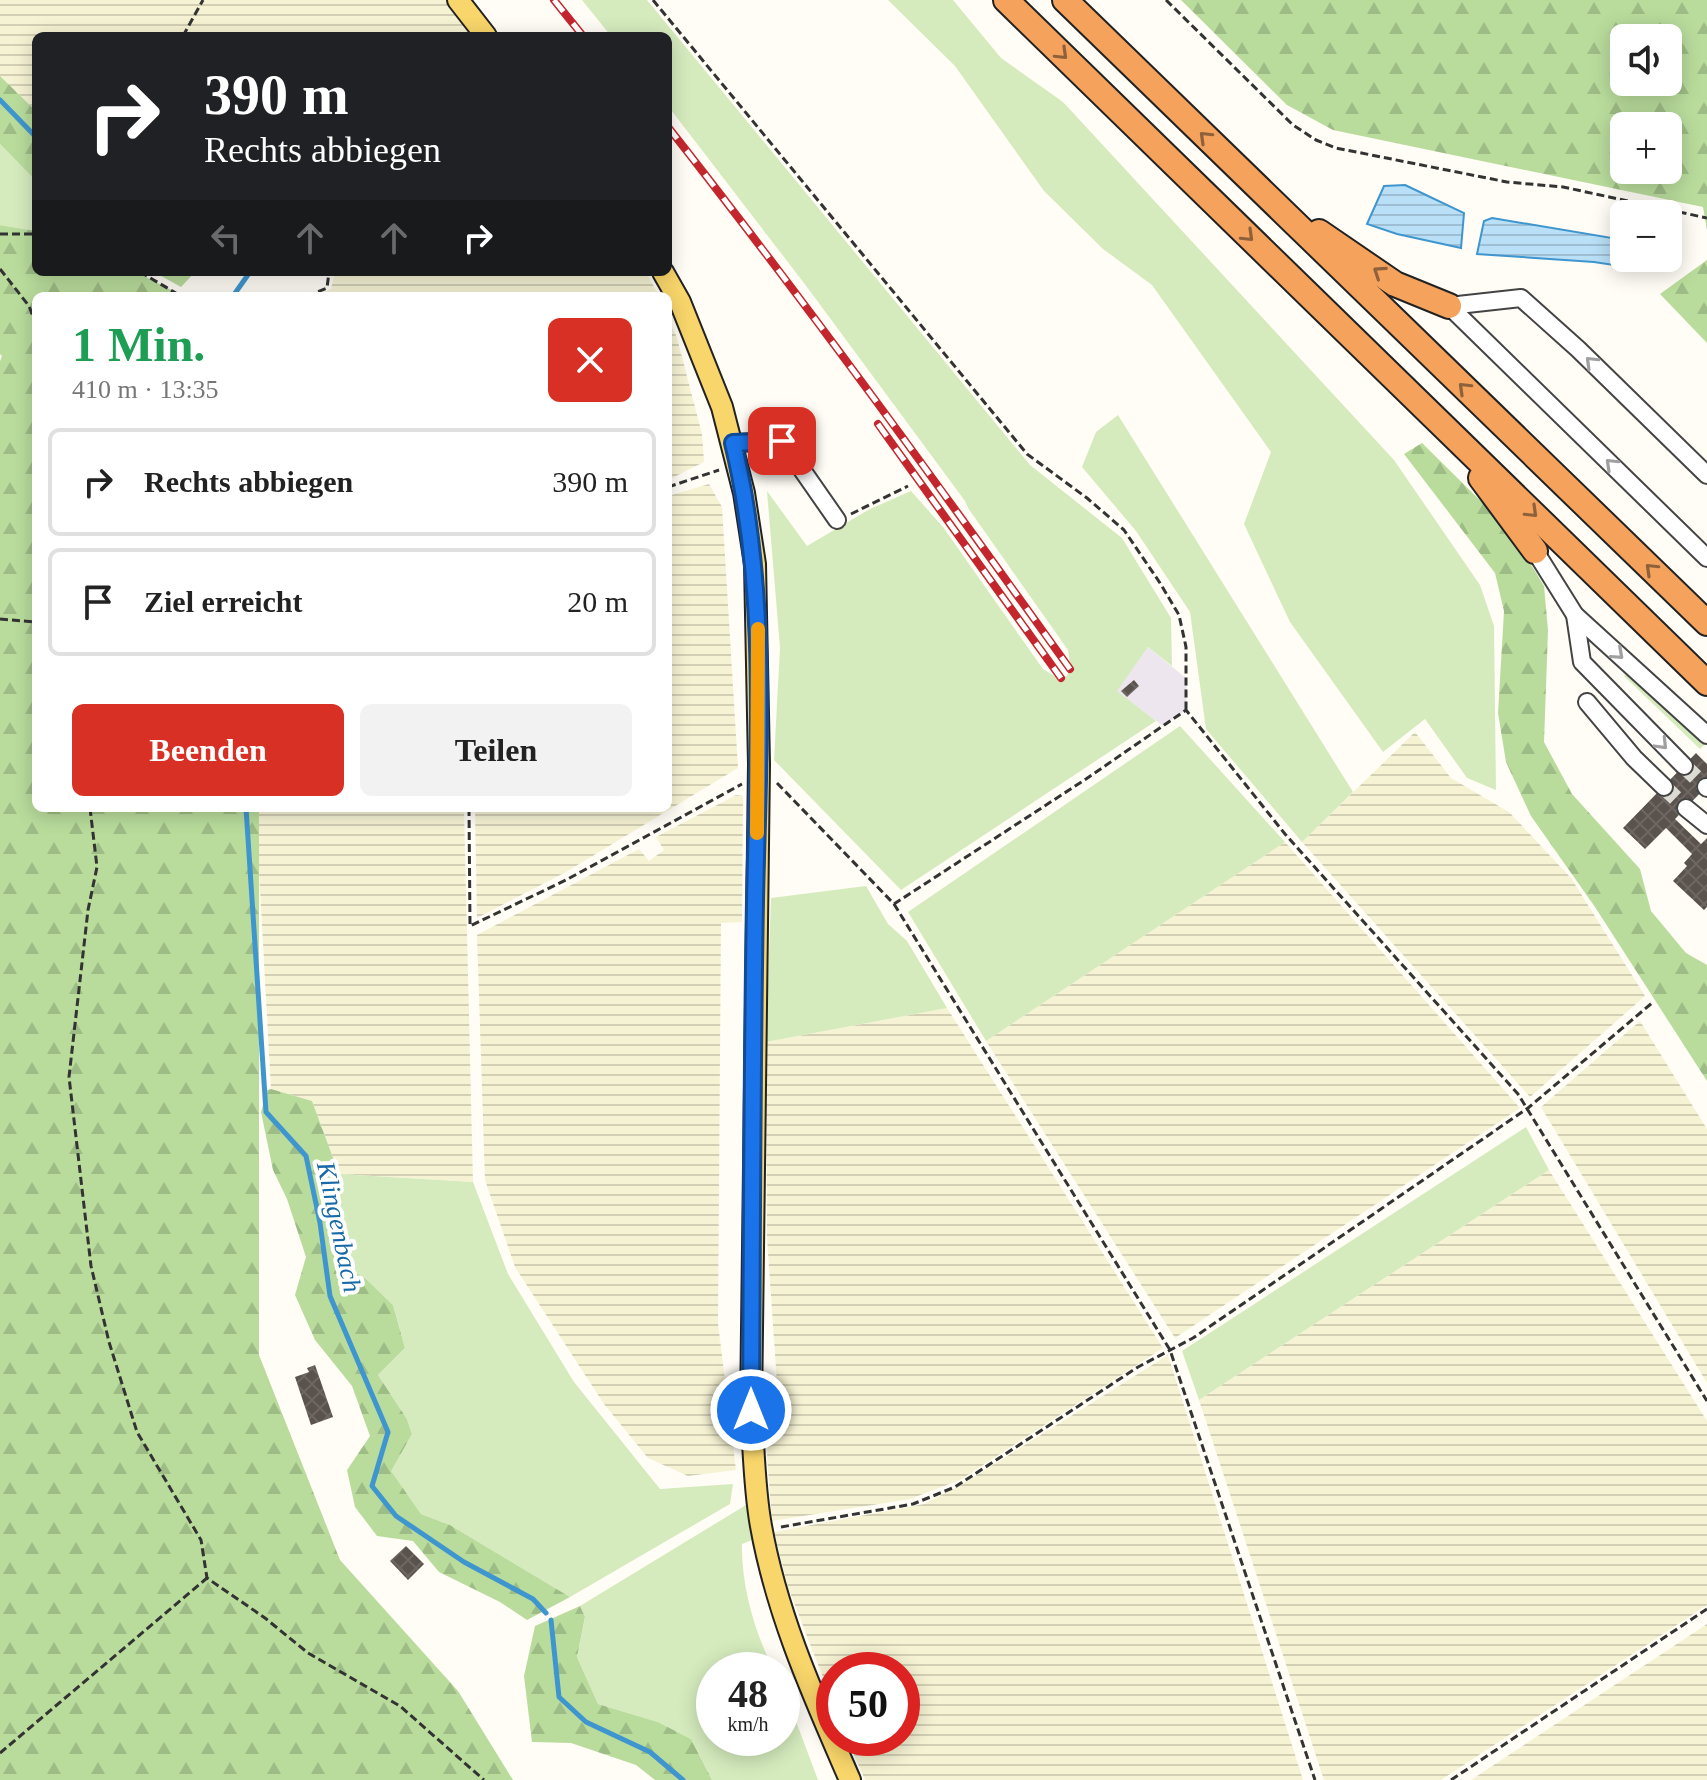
<!DOCTYPE html>
<html lang="de">
<meta charset="utf-8">
<style>
:root{--surface:#fff;--page:#f2f2f2;--text:#222;--muted:#767676;--line:#e0e0e0;--accent:#d93025}
body{margin:0;font-family:"Times New Roman",serif;background:var(--page);color:var(--text);height:100vh;display:flex;flex-direction:column;font-size:30px;white-space:nowrap}
*{box-sizing:border-box;margin:0}
p{font-size:26px;color:var(--muted)}
.icon{flex:none;width:44px;height:44px;fill:none;stroke:currentColor;stroke-width:2;stroke-linecap:round;stroke-linejoin:round}
.map{position:relative;flex:1;overflow:hidden}
.details{position:absolute;left:32px;top:292px;width:640px;height:520px;display:flex;flex-direction:column;background:var(--surface);border-radius:12px;box-shadow:0 4px 20px #0003}
.details>*{flex:none}
.top-card{position:absolute;left:32px;top:32px;width:640px;height:244px;border-radius:12px;box-shadow:0 4px 20px #0003;background:#202124;color:#fff;overflow:hidden}
.buttons{position:absolute;left:1610px;top:24px;display:grid;gap:16px}
.buttons a{display:grid;place-items:center;width:72px;height:72px;border-radius:12px;background:var(--surface);box-shadow:0 4px 20px #0003;font-size:40px}
.speed{position:absolute;left:696px;top:1652px;display:flex;gap:16px;font-size:40px;font-weight:700;text-align:center}
.speed>*{display:grid;place-content:center;width:104px;height:104px;border-radius:50%;background:var(--surface);box-shadow:0 4px 20px #0003;line-height:1}
.speed small{font-size:20px;font-weight:400}
.speed .limit{border:12px solid #d22;background:#fff;color:#111}
.pin{position:absolute;display:grid;place-items:center;width:68px;height:68px;color:#fff;margin:-34px;border-radius:16px;box-shadow:0 4px 12px #0006}
.me{position:absolute;width:88px;margin:-44px;rotate:0deg;stroke-linejoin:round;filter:drop-shadow(0 0 6px #0008)}
.turn{display:flex;align-items:center;gap:28px;height:168px;padding:0 40px;font-size:36px}
.turn .icon{width:104px;height:104px;stroke-width:2.5}
.turn b{display:block;font-size:56px;line-height:68px}
.lanes{display:flex;align-items:center;height:76px;padding:0 40px;background:#0003;justify-content:center;gap:40px;direction:ltr}
.lanes .off{opacity:.35}
.round{display:grid;place-items:center;flex:none;width:84px;height:84px;border-radius:12px;background:var(--page)}
.headline{display:flex;align-items:center;justify-content:space-between;height:136px;padding:0 40px}
h1{font-size:48px;font-weight:700;line-height:60px;color:#1e9e55}
.cta{display:flex;gap:16px;margin-top:auto;padding:16px 40px}
.cta a{flex:1;height:92px;border-radius:12px;background:var(--accent);color:#fff;font-size:32px;font-weight:700;line-height:92px;text-align:center}
.cta a+a{background:var(--page);color:var(--text)}
ul{padding:0;list-style:none}
li{display:flex;align-items:center;gap:24px;height:108px;margin:0 16px 12px;padding:0 24px;border:4px solid var(--line);border-radius:12px}
li div{flex:1}
li b{display:block;font-size:30px}
li em{font-style:normal}
.map>svg:first-child{display:block}
.industrial{fill:#eee6ef}
.farmland{fill:url(#farmland-rules)}
.grass{fill:#d5ebbd}
.forest{fill:url(#forest-firs);fill-rule:evenodd}
.water{fill:url(#water-rules);stroke:#3f96cf;stroke-width:2}
.lines{fill:none;stroke-linecap:round;stroke-linejoin:round}
.stream{stroke:#3f96cf;stroke-width:5}
.building{fill:url(#building-cross-hatch)}
.minor-tunnel{stroke:#dbdad3;stroke-width:16;stroke-dasharray:16 8;stroke-linecap:butt}
.minor-casing{stroke:#444;stroke-width:20}
.major-casing{stroke:#222;stroke-width:24}
.highway-casing{stroke:#222;stroke-width:28}
.path{stroke:#333;stroke-width:3;stroke-dasharray:8 4;stroke-linecap:butt}
.minor{stroke:#fff;stroke-width:16}
.major{stroke:#f9d66b;stroke-width:20}
.highway{stroke:#f5a25d;stroke-width:24}
.rail-casing{stroke:#c4262e;stroke-width:8}
.rail{stroke:#fff;stroke-width:5;stroke-dasharray:15;stroke-linecap:butt}
.oneway{stroke:#8e613b}
.oneway2{stroke:#a0a0a0}
.route-casing{stroke:#114b97;stroke-width:20}
.route{stroke:#1a73e8;stroke-width:14}
.slow{stroke:#f59e0b;stroke-width:14}
.labels{text-anchor:middle;dominant-baseline:central;stroke-width:8;stroke-linejoin:round;paint-order:stroke}
.water-label{font-size:26px;font-style:italic;fill:#1768a6;stroke:#fff}
</style>
<div class="map">
<svg width="1707" height="1780" viewBox="0 0 1707 1780">
<defs>
<pattern id="farmland-rules" width="6" height="5" patternUnits="userSpaceOnUse" patternTransform="scale(2)"><rect width="6" height="5" fill="#f6f3d4"/><path d="M0 2.5h6" fill="none" stroke="#d2cfb5"/></pattern>
<pattern id="forest-firs" width="22" height="20" patternUnits="userSpaceOnUse" patternTransform="scale(2)"><rect width="22" height="20" fill="#b9dc9c"/><path d="M5 1l3.5 6h-7zM16 11l3.5 6h-7z" fill="#9ebc85"/></pattern>
<pattern id="water-rules" width="6" height="5" patternUnits="userSpaceOnUse" patternTransform="scale(2)"><rect width="6" height="5" fill="#b9e0f7"/><path d="M0 2.5h6" fill="none" stroke="#9ebfd3"/></pattern>
<pattern id="building-cross-hatch" width="8" height="8" patternUnits="userSpaceOnUse" patternTransform="scale(2)"><rect width="8" height="8" fill="#5a524d"/><path d="M0 0l8 8M0 8l8-8" fill="none" stroke="#6d6662"/></pattern>
</defs>
<rect width="100%" height="100%" fill="#fffdf5"/>
<path class="industrial" d="M1148 647 1187 679 1186 710 1163 726 1116 691Z"/>
<g class="farmland">
<path d="M0 0H455L485 36H36V111L0 76Z"/>
<path d="M335 272H646L659 296H316L331 289Z"/>
<path d="M668 317 677 338 702 434 704 462 668 480Z"/>
<path d="M709 484 722 507 738 768 566 872 477 918 475 808H668V496Z"/>
<path d="M1415 732 1451 778 1509 812 1571 878 1645 996 1530 1097 1302 842Z"/>
<path d="M736 795 743 796 742 922 721 923 718 1323 736 1470 688 1476 648 1458 604 1404 515 1267 485 1180 477 935 639 849 649 861 664 850 656 837Z"/>
<path d="M259 808H464L473 1182 339 1174 312 1101 271 1089 259 871Z"/>
<path d="M1285 842 1520 1108 1175 1338 986 1041Z"/>
<path d="M947 1008 1163 1348 960 1480 910 1499 772 1521 767 1456 777 1383 767 1238 766 1042Z"/>
<path d="M1640 1021 1707 1129V1383L1541 1107Z"/>
<path d="M1549 1170 1707 1421V1605L1441 1780H1324L1199 1400Z"/>
<path d="M1168 1355 1303 1780H865L847 1738H902V1670H834V1706L788 1587 774 1532 924 1504 961 1485Z"/>
<path d="M1707 1624V1780H1471Z"/>
</g>
<g class="grass">
<path d="M582 0H647L1030 465 1122 538 1171 618 1172 666 1148 647 1117 691 1156 721 901 890 774 760 780 648 767 491 807 546 870 509 911 491 943 527 1043 669 1056 677 1067 676 1070 664 1068 650 968 508 965 501 807 287 668 106V36H611Z"/>
<path d="M888 0H953L1001 58 1063 102 1394 460 1480 585 1494 626 1496 790 1467 778 1425 719 1383 752 1290 622 1244 524 1271 452 1152 285 1103 249 1044 191 955 66Z"/>
<path d="M0 144 36 181V231L0 225Z"/>
<path d="M1118 415 1353 792 1302 842 1206 729 1190 612 1136 531 1082 467 1096 432Z"/>
<path d="M1628 671 1633 674 1705 744 1700 749 1624 676Z"/>
<path d="M1180 726 1285 842 986 1041 908 912Z"/>
<path d="M866 886 888 924 907 941 947 1008 766 1042 771 898Z"/>
<path d="M1526 1127 1549 1170 1199 1400 1182 1351Z"/>
<path d="M339 1174 473 1182 508 1274 574 1382 660 1489 733 1484 730 1504 570 1597 450 1525 421 1514 390 1470 412 1434 407 1419 378 1375 405 1348 393 1305 365 1278 347 1268 338 1233Z"/>
<path d="M746 1505 752 1540 742 1544C741 1585 755 1634 774 1670H714V1738H782V1684L818 1780H712L691 1739 658 1722 598 1704 577 1657 585 1618 580 1606Z"/>
</g>
<g class="forest">
<path d="M1181 0H1707V230L1703 207 1333 130 1287 105ZM1668 38V82H1624V38ZM1668 126V170H1624V126Z"/>
<path d="M0 76 36 111V181L0 144Z"/>
<path d="M0 225 36 231V272H136L183 296H36V808H259V1355L340 1560 458 1691 513 1780H0V361L2 356 0 354Z"/>
<path d="M1707 260V343L1660 294Z"/>
<path d="M154 272H195L181 287Z"/>
<path d="M1422 443 1510 530 1544 586 1548 630 1544 742 1572 794 1640 869 1651 911 1686 953 1707 965V1081L1595 907 1531 816 1506 762 1498 713 1504 611 1495 573 1404 454Z"/>
<path d="M271 1089 312 1101 339 1174 338 1233 347 1268 365 1278 393 1305 405 1348 378 1375 407 1419 412 1434 391 1471 421 1514 450 1525 570 1597 527 1620 500 1602 439 1572 413 1541 377 1536 355 1507 347 1470 370 1436 352 1386 315 1340 295 1295 306 1257 287 1199 273 1170 261 1112 267 1090Z"/>
<path d="M580 1606 585 1617 577 1657 598 1704 658 1722 691 1739 712 1780H655L636 1765 571 1743 532 1742 524 1676 535 1626Z"/>
</g>
<g class="water">
<path d="M1405 185 1464 213 1461 248 1397 234 1367 224 1384 186Z"/>
<path d="M1492 218 1624 240V258H1643L1640 269 1594 262 1477 254 1484 221Z"/>
</g>
<g class="lines">
<g class="stream">
<path d="M0 100 36 137"/>
<path d="M233 296 250 272"/>
<path d="M246 808 266 1112 306 1156 320 1223 330 1296 388 1432 372 1486 396 1516 464 1562 533 1599 546 1613"/>
<path d="M551 1620 559 1697 586 1722 650 1752 683 1780"/>
</g>
</g>
<g class="building">
<path d="M1134 680 1139 686 1127 697 1121 691Z"/>
<path d="M1696 753 1707 764V786L1675 819 1701 844 1707 838V907L1704 910 1673 881 1687 866 1684 863 1692 854 1666 828 1645 849 1623 828Z"/>
<path d="M315 1365 333 1417 311 1425 295 1377 309 1372 307 1368Z"/>
<path d="M406 1546 424 1564 408 1580 390 1561Z"/>
</g>
<g class="lines">
<g class="minor-tunnel">
<path d="M1684 766 1706 787"/>
<path d="M1664 787 1686 808"/>
</g>
<g class="minor-casing">
<g id="minor">
<path d="M1449 306 1707 558"/>
<path d="M1449 306 1521 298 1578 349 1707 475"/>
<path d="M733 443 782 441 837 520"/>
<path d="M1535 551 1575 615 1707 735"/>
<path d="M1575 615 1582 662 1684 766"/>
<path d="M1587 702 1634 758 1664 787"/>
<path d="M1706 787 1707 788"/>
<path d="M1686 808 1707 825"/>
</g>
</g>
<g class="major-casing">
<g id="major">
<path d="M458 0 486 36"/>
<path d="M663 272 680 302 722 407 744 493 755 564 759 764 751 1410C754 1449 754 1488 761 1526 777 1616 814 1697 850 1780"/>
</g>
</g>
<g class="highway-casing">
<g id="highway">
<path d="M1006 0 1707 683"/>
<path d="M1065 0 1707 623"/>
<path d="M1319 232 1395 284 1449 306"/>
<path d="M1481 478 1535 551"/>
</g>
</g>
<g class="path">
<path d="M653 0 1027 454 1087 498 1124 530 1160 583 1179 615 1186 647V709"/>
<path d="M1166 0 1293 125 1316 140 1336 148 1507 182 1563 187 1707 218"/>
<path d="M183 36 203 0"/>
<path d="M0 234H36"/>
<path d="M0 269 29 306 36 324"/>
<path d="M140 272 181 296"/>
<path d="M307 296 327 288 329 272"/>
<path d="M668 487 719 470"/>
<path d="M851 514 908 486"/>
<path d="M0 619 36 622"/>
<path d="M777 783 894 904 1086 779 1186 710 1285 834 1518 1094 1707 1401"/>
<path d="M90 808 97 867 88 910 69 1077 91 1266 109 1342 137 1432 201 1540 207 1578 265 1618 308 1653 400 1706 484 1780"/>
<path d="M469 808 470 926 566 880 742 784"/>
<path d="M894 904 1170 1350 1315 1780"/>
<path d="M781 1527 913 1504 955 1487 1138 1367 1193 1338 1528 1108 1652 1003"/>
<path d="M0 1753 207 1578"/>
<path d="M1451 1780 1707 1609"/>
</g>
<use href="#minor" class="minor"/>
<use href="#major" class="major"/>
<use href="#highway" class="highway"/>
<g class="rail-casing">
<g id="rail">
<path d="M554 0 583 36"/>
<path d="M668 127C807 304 939 486 1070 669"/>
<path d="M878 424 1061 678"/>
</g>
</g>
<use href="#rail" class="rail"/>
</g>
<defs><path id="oneway-chevron" d="M-2-3.5L2.5 0L-2 3.5" fill="none" stroke-width="1.6" stroke-linecap="round" stroke-linejoin="round" transform="scale(2)"/></defs>
<g class="oneway">
<use href="#oneway-chevron" transform="translate(1062 54) rotate(44)"/>
<use href="#oneway-chevron" transform="translate(1205 137) rotate(-136)"/>
<use href="#oneway-chevron" transform="translate(1248 236) rotate(44)"/>
<use href="#oneway-chevron" transform="translate(1379 272) rotate(-146)"/>
<use href="#oneway-chevron" transform="translate(1464 388) rotate(-136)"/>
<use href="#oneway-chevron" transform="translate(1532 512) rotate(44)"/>
<use href="#oneway-chevron" transform="translate(1651 569) rotate(-136)"/>
</g>
<g class="oneway2">
<use href="#oneway-chevron" transform="translate(1591 362) rotate(-136)"/>
<use href="#oneway-chevron" transform="translate(1611 464) rotate(-136)"/>
<use href="#oneway-chevron" transform="translate(1618 654) rotate(42)"/>
<use href="#oneway-chevron" transform="translate(1662 744) rotate(46)"/>
</g>
<g class="lines">
<g class="route-casing">
<path id="route" d="M751 1410C752 1241 752 1071 755 901 758 749 769 591 733 443L782 441"/>
</g>
<use href="#route" class="route"/>
<path class="slow" d="M757 833 758 629"/>
</g>
<g class="labels">
<g class="water-label">
<text transform="translate(339 1227) rotate(78)">Klingenbach</text>
</g>
</g>
</svg>
<div class="buttons">
<a><svg class="icon" aria-label="sound" viewBox="0 0 24 24"><path d="M4 9h4l5-4v14l-5-4H4zM17 9q2 3 0 6"/></svg></a>
<a>+</a>
<a>−</a>
</div>
<div class="speed"><div>48<small>km/h</small></div><div class="limit">50</div></div>
<div class="pin" style="left:782px;top:441px;background:#d93025"><svg class="icon" aria-label="arrive" viewBox="0 0 24 24"><path d="M6 21V4h12l-3 4 3 4H6"/></svg></div>
<svg class="me" style="left:751px;top:1410px" viewBox="-20 -20 40 40"><circle r="17" fill="#1a73e8" stroke="#fff" stroke-width="3"/><path d="M0-11L8 9 0 5-8 9z" fill="#fff"/></svg>
<div class="top-card">
<div class="turn"><svg class="icon" aria-label="right" viewBox="0 0 24 24"><path d="M7 20v-9h11M14 6l5 5-5 5"/></svg><div><b>390 m</b>Rechts abbiegen</div></div>
<div class="lanes"><svg class="icon off" aria-label="left" viewBox="0 0 24 24"><path d="M17 20v-9H6M10 6l-5 5 5 5"/></svg><svg class="icon off" aria-label="ahead" viewBox="0 0 24 24"><path d="M12 20V5M6 11l6-6 6 6"/></svg><svg class="icon off" aria-label="ahead" viewBox="0 0 24 24"><path d="M12 20V5M6 11l6-6 6 6"/></svg><svg class="icon" aria-label="right" viewBox="0 0 24 24"><path d="M7 20v-9h11M14 6l5 5-5 5"/></svg></div>
</div>
<section class="details">
<div class="headline"><div><h1>1 Min.</h1><p>410 m · 13:35</p></div><a class="round" style="background:#d93025;color:#fff"><svg class="icon" aria-label="close" viewBox="0 0 24 24"><path d="M6 6l12 12M18 6L6 18"/></svg></a></div>
<ul>
<li><svg class="icon" aria-label="right" viewBox="0 0 24 24"><path d="M7 20v-9h11M14 6l5 5-5 5"/></svg><div><b>Rechts abbiegen</b></div><em>390 m</em></li>
<li><svg class="icon" aria-label="arrive" viewBox="0 0 24 24"><path d="M6 21V4h12l-3 4 3 4H6"/></svg><div><b>Ziel erreicht</b></div><em>20 m</em></li>
</ul>
<div class="cta"><a>Beenden</a><a>Teilen</a></div>
</section>
</div>
